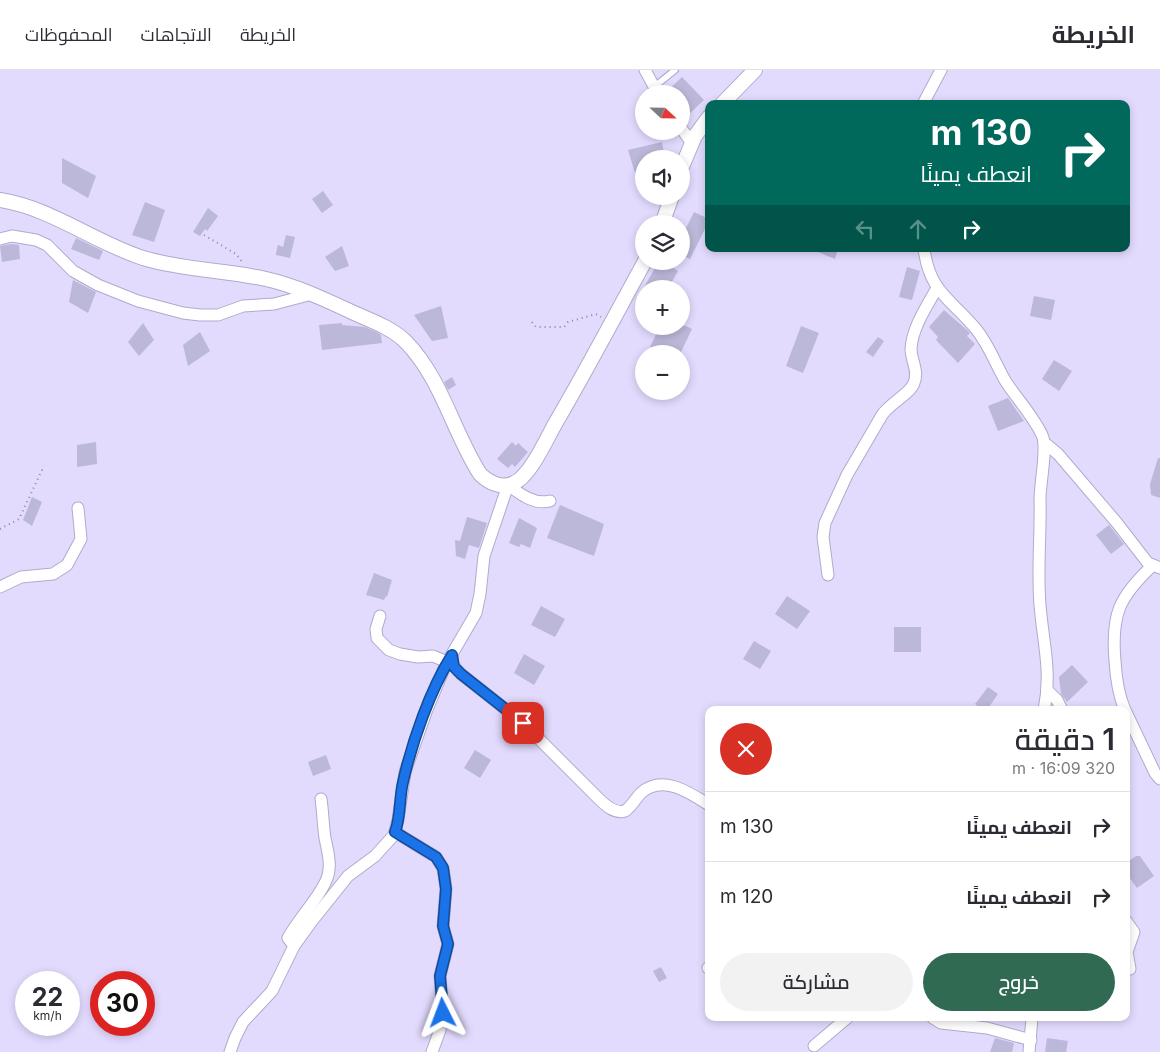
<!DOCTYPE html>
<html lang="ar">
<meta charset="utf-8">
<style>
:root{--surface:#fff;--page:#f2f2f3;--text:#2b2b33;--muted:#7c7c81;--line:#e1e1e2;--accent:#306a53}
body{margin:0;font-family:Inter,Cairo,sans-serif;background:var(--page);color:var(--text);direction:rtl;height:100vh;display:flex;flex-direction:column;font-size:19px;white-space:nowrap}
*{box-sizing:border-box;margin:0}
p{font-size:16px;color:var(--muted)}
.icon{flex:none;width:28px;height:28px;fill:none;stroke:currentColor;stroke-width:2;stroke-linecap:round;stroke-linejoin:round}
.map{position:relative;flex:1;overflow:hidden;direction:ltr}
.drawer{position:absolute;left:705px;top:636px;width:425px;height:315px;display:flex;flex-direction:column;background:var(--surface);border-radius:10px;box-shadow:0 2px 8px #0003;direction:rtl}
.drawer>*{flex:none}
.hud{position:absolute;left:705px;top:30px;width:425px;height:152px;border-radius:10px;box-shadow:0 2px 8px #0003;direction:rtl;background:#00695c;color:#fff;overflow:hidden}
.needle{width:32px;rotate:112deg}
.controls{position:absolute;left:635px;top:15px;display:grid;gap:10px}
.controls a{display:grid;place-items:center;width:55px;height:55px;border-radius:50%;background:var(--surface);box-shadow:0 2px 8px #0003;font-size:25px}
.speed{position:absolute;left:15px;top:901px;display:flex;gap:10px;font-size:25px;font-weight:700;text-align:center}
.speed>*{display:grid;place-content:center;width:65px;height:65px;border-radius:50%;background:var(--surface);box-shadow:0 2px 8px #0003;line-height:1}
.speed small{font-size:12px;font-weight:400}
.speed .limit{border:8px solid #d22;background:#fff;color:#111}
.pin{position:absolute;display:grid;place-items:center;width:42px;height:42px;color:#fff;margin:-21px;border-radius:10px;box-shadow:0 2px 8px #0006}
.me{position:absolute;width:55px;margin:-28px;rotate:357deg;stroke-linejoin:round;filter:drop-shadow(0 0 4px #0008)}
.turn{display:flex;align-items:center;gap:18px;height:105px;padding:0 15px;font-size:22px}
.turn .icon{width:65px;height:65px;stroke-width:2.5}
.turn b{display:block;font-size:35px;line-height:42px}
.lanes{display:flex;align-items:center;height:48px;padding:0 15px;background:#0003;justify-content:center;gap:25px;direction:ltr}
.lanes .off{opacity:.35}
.round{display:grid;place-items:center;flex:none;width:52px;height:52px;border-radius:26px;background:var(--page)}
.headline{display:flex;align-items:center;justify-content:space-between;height:85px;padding:0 15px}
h1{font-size:30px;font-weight:600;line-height:38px}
.action{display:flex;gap:10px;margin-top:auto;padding:10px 15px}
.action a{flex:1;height:58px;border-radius:30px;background:var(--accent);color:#fff;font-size:20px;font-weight:600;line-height:58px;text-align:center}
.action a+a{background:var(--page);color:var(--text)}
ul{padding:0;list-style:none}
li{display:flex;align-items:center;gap:15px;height:70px;padding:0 15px;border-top:1px solid var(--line)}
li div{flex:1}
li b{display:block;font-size:19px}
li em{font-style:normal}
header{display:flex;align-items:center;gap:30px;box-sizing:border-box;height:70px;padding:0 25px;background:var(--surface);border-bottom:1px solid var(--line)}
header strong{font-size:24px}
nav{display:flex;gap:28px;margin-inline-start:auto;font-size:18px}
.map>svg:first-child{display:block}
.building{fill:#bbb8d9}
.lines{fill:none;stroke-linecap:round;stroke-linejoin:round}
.service-casing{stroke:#b1aacb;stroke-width:8}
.minor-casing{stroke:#b1aacb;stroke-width:13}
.tertiary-casing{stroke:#b1aacb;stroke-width:16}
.path{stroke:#8c87a0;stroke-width:2;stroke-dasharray:1 4;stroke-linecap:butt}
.service{stroke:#fff;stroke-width:5.5}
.minor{stroke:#fff;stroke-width:11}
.tertiary{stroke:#fff;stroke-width:14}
.route-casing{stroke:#114b97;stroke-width:12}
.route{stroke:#1a73e8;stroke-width:9}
</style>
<header>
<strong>الخريطة</strong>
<nav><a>الخريطة</a><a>الاتجاهات</a><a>المحفوظات</a></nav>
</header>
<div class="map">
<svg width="1160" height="982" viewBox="0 0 1160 982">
<rect width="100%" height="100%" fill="#e3dbfe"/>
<g class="building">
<path d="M682 7 704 30 685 48 681 44V24L665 23Z"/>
<path d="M662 72 665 89H644V101L635 103 628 80Z"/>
<path d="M62 88 96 106 88 128 62 113Z"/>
<path d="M323 121 333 135 322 143 312 129Z"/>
<path d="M145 132 165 140 154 172 132 165Z"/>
<path d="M208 138 218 146 207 161 205 159 200 166 193 162Z"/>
<path d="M694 142 709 149V151L690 189 681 185V168Z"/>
<path d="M286 165 295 167 290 188 276 185V183L278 175 283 177Z"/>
<path d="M76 168 103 181 99 190 71 179Z"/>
<path d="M12 174 19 175 20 189 2 192 0 176Z"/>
<path d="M342 176 349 196 335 201 325 187Z"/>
<path d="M811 179H838L835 189Z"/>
<path d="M659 191H663L678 201 668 219H643Z"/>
<path d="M907 197 920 201 912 230 899 227Z"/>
<path d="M73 210 96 222 88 243 69 232Z"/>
<path d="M1034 226 1055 230 1051 250 1030 246Z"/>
<path d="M441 236 448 268 432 271 414 245Z"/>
<path d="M944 240 967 260 970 263 967 266 975 274 958 293 936 270 938 267 929 257Z"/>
<path d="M143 253 154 270 139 286 128 272Z"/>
<path d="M342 253V255L365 257 378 263 381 265 382 273 322 280 319 255Z"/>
<path d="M660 256H686L692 259 680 284H663L650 277Z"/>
<path d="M801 256 819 263 803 303 786 296Z"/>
<path d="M200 262 210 281 188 296 183 275Z"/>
<path d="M878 267 884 271 873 287 866 282Z"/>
<path d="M1054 290 1072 301 1059 321 1042 309Z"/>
<path d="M452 307 456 315 448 320 444 312Z"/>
<path d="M1008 328 1024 351 998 361 988 336Z"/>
<path d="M96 372 97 394 77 397V375Z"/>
<path d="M512 372 516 376 518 373 528 382 515 397 512 394 508 398 497 389Z"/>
<path d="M1158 388H1160V428L1151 425 1150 414Z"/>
<path d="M32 427 42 432 32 456 23 450Z"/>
<path d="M560 435 604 454 594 486 547 468Z"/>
<path d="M467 447 487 453 479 478 469 475 465 489 456 486 455 470 460 471Z"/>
<path d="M519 448 537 458 530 478 521 474 519 477 509 473Z"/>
<path d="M1109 455 1124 474 1111 484 1096 465Z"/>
<path d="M374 503 392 510 387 527 386 526 384 530 366 525Z"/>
<path d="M787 526 810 541 797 559 775 544Z"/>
<path d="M541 536 565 549 555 567 531 555Z"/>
<rect x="894" y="557" width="27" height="25"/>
<path d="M754 571 771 581 760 599 743 589Z"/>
<path d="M524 584 545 596 534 615 514 603Z"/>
<path d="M1072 595 1088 612 1067 632 1061 624 1059 607Z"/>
<path d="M988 617 998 624 987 640H983L975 634Z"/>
<path d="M475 680 491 690 480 708 464 698Z"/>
<path d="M326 685 331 699 313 706 308 692Z"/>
<path d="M1136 786H1140L1154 806 1137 818 1126 803V793Z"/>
<path d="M661 897 667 908 659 912 653 901Z"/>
<path d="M995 968 1014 973 1012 982H990Z"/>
<path d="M1047 968 1068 971 1066 982H1045Z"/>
</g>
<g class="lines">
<g class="service-casing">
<path id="service" d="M654 17 675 0"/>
</g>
<g class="minor-casing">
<g id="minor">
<path d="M645 0 658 24"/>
<path d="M923 34 941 0"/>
<path d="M681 58 691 72"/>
<path d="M0 169 12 166 36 170 47 175 73 201 98 215 138 231 183 243 200 245H218L243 236 274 234 312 224"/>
<path d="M924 179C930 223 951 229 976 259 989 275 996 295 1006 312 1018 330 1033 346 1042 365 1048 377 1040 412 1040 429 1041 464 1037 500 1040 535 1043 573 1052 601 1044 640"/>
<path d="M1046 374 1058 384 1117 453 1144 488 1148 493 1160 498"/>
<path d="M828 505 823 467 825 453 847 405 882 345C890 333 910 324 914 313 919 301 911 290 911 279 912 258 927 236 937 218"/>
<path d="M0 517 21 507 53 504 67 495 81 469 78 438"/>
<path d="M380 546 376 559 377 568 389 580 400 584 418 587 433 586 447 592"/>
<path d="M452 585 453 595 461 604 523 653 599 729C606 736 615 744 625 741 632 736 635 729 641 723 662 704 689 722 709 735"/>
<path d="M1047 620 1057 630 1062 640"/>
<path d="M1125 640C1118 624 1116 608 1115 591 1111 544 1119 527 1153 495"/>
<path d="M1126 642 1155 703 1160 709"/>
<path d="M395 762 436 787 443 798 446 819 443 856 448 874 440 906 443 943 440 960 432 982"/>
<path d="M1126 851 1134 862 1127 882 1130 899"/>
<path d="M294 876 288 868C299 848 315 833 325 813 333 798 328 783 325 768 323 755 323 742 321 729"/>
<path d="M708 898 709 897"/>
<path d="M933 948 941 953 987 958 1031 970"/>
<path d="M814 976 847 948"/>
<path d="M230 982 235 968 243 952 272 921 294 876 312 851 348 806 375 786 394 765 398 750 405 702 426 642 445 596 476 543 480 524 484 486 508 415C520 424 534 435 550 431"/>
<path d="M1029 982 1032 948"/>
</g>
</g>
<g class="tertiary-casing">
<g id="tertiary">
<path d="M722 34 755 0"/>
<path d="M681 99 695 66 709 47"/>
<path d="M0 130C51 138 94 172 143 188 183 200 225 200 266 209 297 216 326 230 354 243 372 251 392 258 406 272 442 309 453 362 480 404 489 413 502 419 514 413 530 406 546 370 555 354 586 301 615 246 645 191"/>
<path d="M662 154 672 126"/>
</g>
</g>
<g class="path">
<path d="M204 165 236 184 243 193"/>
<path d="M532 252 536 257H564L568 252 596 244 601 247"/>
<path d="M0 459 19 449 44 396"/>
</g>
<use href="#service" class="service"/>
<use href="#minor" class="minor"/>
<use href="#tertiary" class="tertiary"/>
</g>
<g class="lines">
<g class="route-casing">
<path id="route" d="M443 943 440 906 448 874 443 856 446 819 443 798 436 787 395 762C401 746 399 729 403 712 412 672 430 620 452 585L454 597 461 604 523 653"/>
</g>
<use href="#route" class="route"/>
</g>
</svg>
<div class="controls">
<a><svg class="needle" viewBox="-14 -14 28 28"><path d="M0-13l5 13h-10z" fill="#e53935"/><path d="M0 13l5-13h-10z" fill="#7c7c81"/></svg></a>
<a><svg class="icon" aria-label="sound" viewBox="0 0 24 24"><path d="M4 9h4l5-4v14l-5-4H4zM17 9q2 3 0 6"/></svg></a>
<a><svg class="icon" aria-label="layers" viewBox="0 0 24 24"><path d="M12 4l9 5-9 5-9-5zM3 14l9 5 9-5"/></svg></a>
<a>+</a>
<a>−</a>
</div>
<div class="speed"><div>22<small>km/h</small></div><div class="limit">30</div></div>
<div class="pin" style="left:523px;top:653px;background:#d93025"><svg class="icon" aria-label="arrive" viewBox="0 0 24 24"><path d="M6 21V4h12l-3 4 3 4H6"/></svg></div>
<svg class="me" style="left:443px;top:943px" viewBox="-20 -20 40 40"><path d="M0-17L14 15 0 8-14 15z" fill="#1a73e8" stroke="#fff" stroke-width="4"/></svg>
<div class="hud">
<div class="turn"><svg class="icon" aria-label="right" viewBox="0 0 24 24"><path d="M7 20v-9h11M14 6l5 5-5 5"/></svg><div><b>130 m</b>انعطف يمينًا</div></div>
<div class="lanes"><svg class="icon off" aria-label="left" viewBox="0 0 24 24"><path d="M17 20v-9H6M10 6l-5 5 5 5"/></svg><svg class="icon off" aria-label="ahead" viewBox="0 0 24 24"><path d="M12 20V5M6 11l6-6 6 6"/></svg><svg class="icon" aria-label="right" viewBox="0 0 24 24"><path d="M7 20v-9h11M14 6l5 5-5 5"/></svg></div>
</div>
<section class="drawer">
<div class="headline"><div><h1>1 دقيقة</h1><p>320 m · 16:09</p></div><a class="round" style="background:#d93025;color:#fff"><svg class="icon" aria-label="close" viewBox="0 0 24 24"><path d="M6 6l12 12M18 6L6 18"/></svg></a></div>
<ul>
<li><svg class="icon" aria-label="right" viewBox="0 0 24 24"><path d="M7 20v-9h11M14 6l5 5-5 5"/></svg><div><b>انعطف يمينًا</b></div><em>130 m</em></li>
<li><svg class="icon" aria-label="right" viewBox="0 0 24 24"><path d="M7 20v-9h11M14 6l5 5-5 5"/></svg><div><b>انعطف يمينًا</b></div><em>120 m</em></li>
</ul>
<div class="action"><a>خروج</a><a>مشاركة</a></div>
</section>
</div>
